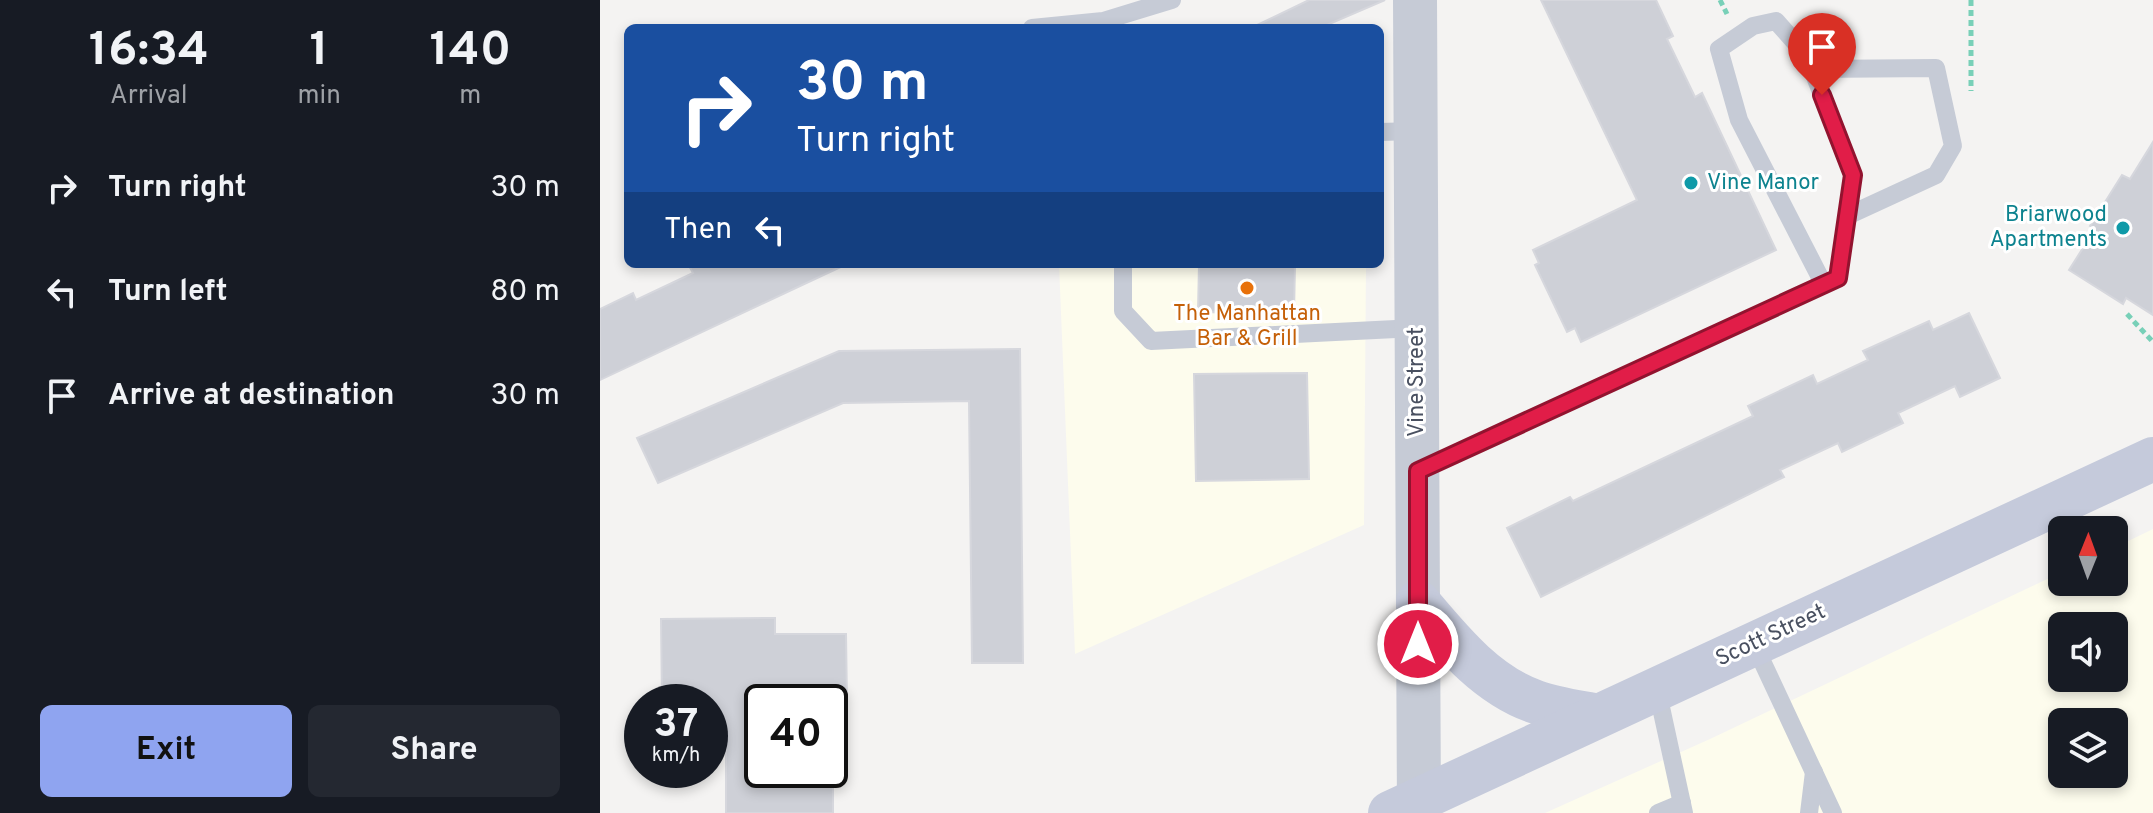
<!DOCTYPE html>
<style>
:root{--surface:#171b24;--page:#242831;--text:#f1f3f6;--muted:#9ea1a6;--accent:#8fa4f0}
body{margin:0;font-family:Overpass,sans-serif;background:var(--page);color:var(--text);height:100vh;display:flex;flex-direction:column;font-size:30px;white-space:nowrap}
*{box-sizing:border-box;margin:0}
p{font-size:26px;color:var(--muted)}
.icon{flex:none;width:44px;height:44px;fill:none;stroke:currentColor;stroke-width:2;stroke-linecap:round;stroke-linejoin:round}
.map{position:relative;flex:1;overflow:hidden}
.sheet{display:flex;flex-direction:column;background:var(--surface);width:600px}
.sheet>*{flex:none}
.guide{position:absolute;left:24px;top:24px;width:760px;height:244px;border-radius:12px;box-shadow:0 4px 12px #0003;background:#1a4fa0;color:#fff;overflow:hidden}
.needle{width:52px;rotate:1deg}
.controls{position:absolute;left:1448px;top:516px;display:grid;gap:16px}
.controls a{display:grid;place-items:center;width:80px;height:80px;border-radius:12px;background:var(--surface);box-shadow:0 4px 12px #0003;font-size:40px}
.speed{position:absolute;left:24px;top:684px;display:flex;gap:16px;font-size:40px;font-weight:700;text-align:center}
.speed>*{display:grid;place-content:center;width:104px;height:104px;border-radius:50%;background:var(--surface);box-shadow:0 4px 12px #0003;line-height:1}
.speed small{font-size:20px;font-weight:400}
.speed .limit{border:4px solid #111;border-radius:12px;background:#fff;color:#111}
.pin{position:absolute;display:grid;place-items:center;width:68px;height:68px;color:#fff;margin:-82px -34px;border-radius:50% 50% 50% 0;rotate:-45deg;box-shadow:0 0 8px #0007}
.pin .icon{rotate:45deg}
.me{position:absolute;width:88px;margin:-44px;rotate:0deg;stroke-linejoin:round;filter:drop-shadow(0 0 6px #0008)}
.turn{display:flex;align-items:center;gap:28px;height:168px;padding:0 40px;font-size:36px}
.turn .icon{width:104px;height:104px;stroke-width:2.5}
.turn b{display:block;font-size:56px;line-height:68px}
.then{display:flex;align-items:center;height:76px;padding:0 40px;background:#0003;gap:16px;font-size:30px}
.eta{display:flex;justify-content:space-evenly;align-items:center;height:136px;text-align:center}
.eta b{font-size:48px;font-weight:700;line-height:56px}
.primary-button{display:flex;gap:16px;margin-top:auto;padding:16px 40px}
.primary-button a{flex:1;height:92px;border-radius:12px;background:var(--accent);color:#111;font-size:32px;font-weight:700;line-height:92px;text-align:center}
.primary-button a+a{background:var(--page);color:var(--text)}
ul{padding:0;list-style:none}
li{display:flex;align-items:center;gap:24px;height:104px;padding:0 40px}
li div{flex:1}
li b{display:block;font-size:30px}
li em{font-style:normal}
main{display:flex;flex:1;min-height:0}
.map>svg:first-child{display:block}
.commercial{fill:#fdfced;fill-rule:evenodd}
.building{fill:#ced0d7;stroke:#d6d7dd;stroke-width:2}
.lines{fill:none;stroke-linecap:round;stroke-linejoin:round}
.path{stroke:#78d0b8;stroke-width:5;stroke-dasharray:6 4;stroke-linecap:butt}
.service{stroke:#c6cbd6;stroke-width:18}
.tertiary{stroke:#c6cbd6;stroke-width:44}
.secondary{stroke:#c5cadb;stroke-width:44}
.route-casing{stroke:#92132f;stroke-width:20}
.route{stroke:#e11d48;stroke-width:14}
.culture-dot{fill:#0f9aa8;stroke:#fff;stroke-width:3}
.food-dot{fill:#e8710a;stroke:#fff;stroke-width:3}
.labels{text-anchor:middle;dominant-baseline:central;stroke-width:6;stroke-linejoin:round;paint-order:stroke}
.culture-label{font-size:22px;fill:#0d838f;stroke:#fff;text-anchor:start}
.food-label{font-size:22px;fill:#c56008;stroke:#fff}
.street-label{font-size:22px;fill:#495060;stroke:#fff}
</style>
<main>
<section class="sheet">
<div class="eta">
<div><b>16:34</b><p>Arrival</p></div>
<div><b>1</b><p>min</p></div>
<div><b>140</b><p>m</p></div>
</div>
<ul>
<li><svg class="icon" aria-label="right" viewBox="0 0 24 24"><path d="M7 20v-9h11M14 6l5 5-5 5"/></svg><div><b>Turn right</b></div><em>30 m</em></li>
<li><svg class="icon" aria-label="left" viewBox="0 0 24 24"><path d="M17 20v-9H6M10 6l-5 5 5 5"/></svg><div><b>Turn left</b></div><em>80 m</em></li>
<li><svg class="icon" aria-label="arrive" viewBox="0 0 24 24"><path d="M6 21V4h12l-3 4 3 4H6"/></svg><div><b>Arrive at destination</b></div><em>30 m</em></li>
</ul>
<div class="primary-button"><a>Exit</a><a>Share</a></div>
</section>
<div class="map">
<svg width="1553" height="813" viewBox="0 0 1553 813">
<rect width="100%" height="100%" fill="#f4f3f2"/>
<g class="commercial">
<path d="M459 264H766L764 525 475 654Z"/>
<path d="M1553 529V813H945L1110 739 1462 572V582H1514V548ZM1462 626H1514V678H1462ZM1462 722H1514V774H1462Z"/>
</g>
<g class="building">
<path d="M709 0H785L720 28H651Z"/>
<path d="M941 0H1056L1073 36 1067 39 1095 97 1102 93 1176 250 981 342 975 328 967 332 935 265 939 263 933 250 1037 200Z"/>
<path d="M1553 142V315L1526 298 1523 304 1469 270 1495 229 1490 226 1522 175 1530 179Z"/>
<path d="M88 264H247L0 380V309L33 293 36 300 93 273Z"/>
<path d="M599 264H695L694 314 598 312Z"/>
<path d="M1369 313 1400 378 1360 397 1355 386 1298 413 1303 423 1242 452 1238 443 1180 470 1184 477 941 597 907 528 970 497 973 501 1153 416 1148 406 1213 375 1217 384 1268 360 1263 351 1329 321 1333 330Z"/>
<path d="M420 349 423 663H372L369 401 243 403 58 483 37 438 239 351Z"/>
<path d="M707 373 709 479 596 481 594 374Z"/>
<path d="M175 618V634H246L247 702H162V770H233V813H126V742L110 743V702H62L61 619Z"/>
</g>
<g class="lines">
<g class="path">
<path d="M1120 0 1127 14"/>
<path d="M1371 0V91"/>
<path d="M1527 314 1553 342"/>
</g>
<g class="service">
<path d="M432 28 503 21 572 0"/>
<path d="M1212 69 1336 68 1353 146 1336 175 1247 216"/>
<path d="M780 132 815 131"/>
<path d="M523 264V311L551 341 816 328"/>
<path d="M818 471 1238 278 1253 175 1207 56 1176 21 1153 26 1119 49 1139 120 1224 285"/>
<path d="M1154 644 1233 813"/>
<path d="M1057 689 1084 813"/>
<path d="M1058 813 1082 803"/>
<path d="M1209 813 1214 772"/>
</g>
<path class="tertiary" d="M815 0 819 813"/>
<g class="secondary">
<path d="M818 602C851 641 886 685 936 702 956 709 978 712 998 716"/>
<path d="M790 813 1553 459"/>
</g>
</g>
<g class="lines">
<g class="route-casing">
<path id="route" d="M818 644V471L1238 278 1253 175 1222 95"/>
</g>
<use href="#route" class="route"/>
</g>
<g class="culture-dot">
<circle cx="1091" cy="183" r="8"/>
<circle cx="1523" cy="228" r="8"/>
</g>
<circle class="food-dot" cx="647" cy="288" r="8"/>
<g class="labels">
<g class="culture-label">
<text x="1107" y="183">Vine Manor</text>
<text x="1507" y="215" text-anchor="end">Briarwood<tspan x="1507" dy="25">Apartments</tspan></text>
</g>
<g class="food-label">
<text x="647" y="314">The Manhattan<tspan x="647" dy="25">Bar &amp; Grill</tspan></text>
</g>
<g class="street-label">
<text transform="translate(817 382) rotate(-90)">Vine Street</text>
<text transform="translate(1171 636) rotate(-25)">Scott Street</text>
</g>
</g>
</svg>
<div class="controls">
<a><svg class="needle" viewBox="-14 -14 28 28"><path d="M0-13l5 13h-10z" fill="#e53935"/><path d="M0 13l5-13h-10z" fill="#9ea1a6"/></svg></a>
<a><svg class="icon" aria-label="sound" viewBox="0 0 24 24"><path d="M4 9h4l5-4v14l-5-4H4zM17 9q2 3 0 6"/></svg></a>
<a><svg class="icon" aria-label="layers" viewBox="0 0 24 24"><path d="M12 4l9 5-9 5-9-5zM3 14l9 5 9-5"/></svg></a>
</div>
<div class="speed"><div>37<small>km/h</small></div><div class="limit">40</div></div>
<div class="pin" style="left:1222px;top:95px;background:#d93025"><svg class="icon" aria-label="arrive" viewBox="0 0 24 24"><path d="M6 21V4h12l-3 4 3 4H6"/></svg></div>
<svg class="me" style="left:818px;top:644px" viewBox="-20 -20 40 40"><circle r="17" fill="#e11d48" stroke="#fff" stroke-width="3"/><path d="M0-11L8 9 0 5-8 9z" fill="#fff"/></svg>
<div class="guide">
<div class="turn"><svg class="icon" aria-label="right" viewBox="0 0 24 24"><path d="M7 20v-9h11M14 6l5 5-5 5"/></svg><div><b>30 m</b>Turn right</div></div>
<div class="then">Then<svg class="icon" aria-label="left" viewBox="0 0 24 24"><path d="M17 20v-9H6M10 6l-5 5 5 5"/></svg></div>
</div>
</div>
</main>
